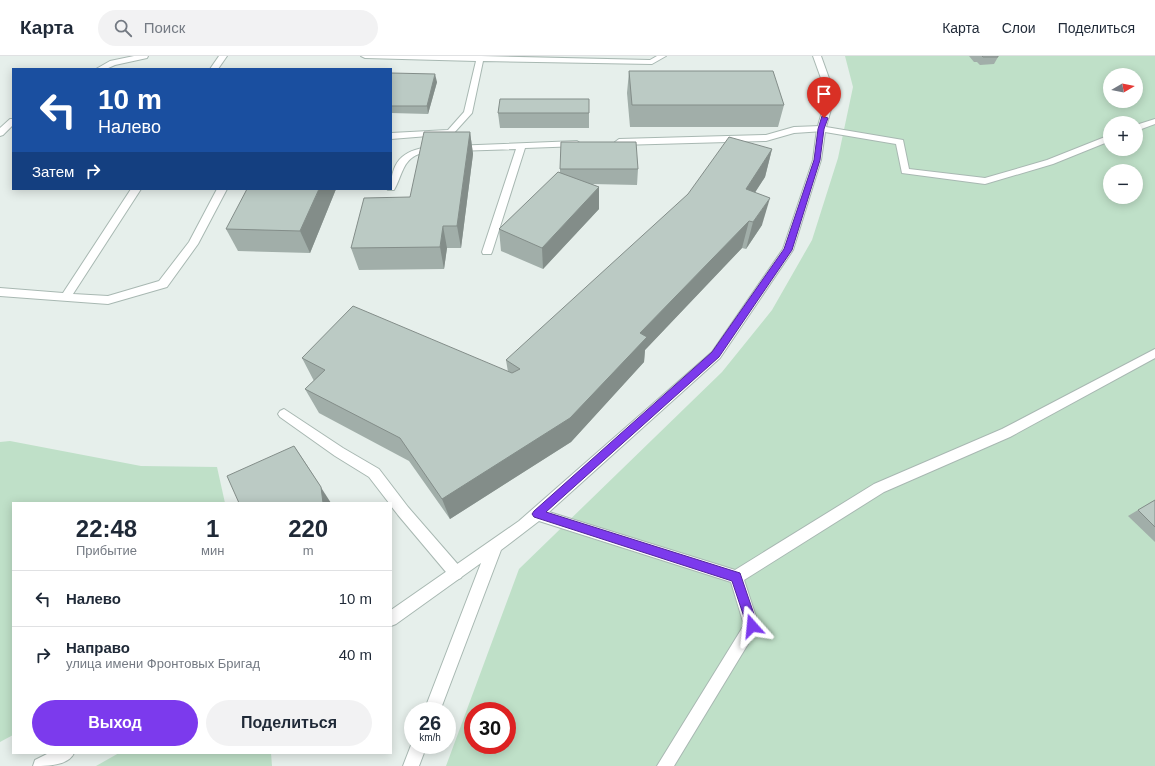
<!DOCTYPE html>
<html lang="ru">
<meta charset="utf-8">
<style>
:root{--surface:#fff;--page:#f2f2f3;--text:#1f2937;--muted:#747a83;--line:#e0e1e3;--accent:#7c3aed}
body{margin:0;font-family:Arial,sans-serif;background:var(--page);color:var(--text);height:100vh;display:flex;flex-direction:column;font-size:15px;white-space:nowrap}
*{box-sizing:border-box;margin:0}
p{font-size:13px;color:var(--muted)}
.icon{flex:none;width:22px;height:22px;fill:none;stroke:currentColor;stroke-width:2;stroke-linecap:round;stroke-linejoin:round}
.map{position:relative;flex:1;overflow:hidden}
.details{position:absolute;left:12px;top:446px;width:380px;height:252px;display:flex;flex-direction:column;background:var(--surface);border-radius:0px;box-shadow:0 2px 10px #0003}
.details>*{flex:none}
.hud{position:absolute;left:12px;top:12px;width:380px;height:122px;border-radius:0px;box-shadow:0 2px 10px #0003;background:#1a4fa0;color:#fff;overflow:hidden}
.needle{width:26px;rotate:80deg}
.controls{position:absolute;left:1103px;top:12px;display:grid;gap:8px}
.controls a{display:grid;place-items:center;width:40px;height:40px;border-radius:50%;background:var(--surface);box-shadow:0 2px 10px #0003;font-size:20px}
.speed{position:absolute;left:404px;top:646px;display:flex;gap:8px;font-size:20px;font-weight:700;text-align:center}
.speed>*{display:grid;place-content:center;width:52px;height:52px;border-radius:50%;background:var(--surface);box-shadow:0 2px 10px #0003;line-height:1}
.speed small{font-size:10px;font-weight:400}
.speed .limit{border:6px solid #d22;background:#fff;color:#111}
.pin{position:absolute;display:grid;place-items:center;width:34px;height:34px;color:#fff;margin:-41px -17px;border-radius:50% 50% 50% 0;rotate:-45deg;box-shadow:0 0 4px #0007}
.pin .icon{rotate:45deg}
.me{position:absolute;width:44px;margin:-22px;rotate:342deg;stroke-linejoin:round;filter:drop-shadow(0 0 3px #0008)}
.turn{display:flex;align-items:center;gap:14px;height:84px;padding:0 20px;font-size:18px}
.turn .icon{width:52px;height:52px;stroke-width:2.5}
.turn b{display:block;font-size:28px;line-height:34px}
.then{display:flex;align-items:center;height:38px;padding:0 20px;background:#0003;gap:8px;font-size:15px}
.eta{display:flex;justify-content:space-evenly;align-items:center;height:68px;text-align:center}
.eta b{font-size:24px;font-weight:700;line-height:28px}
.button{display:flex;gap:8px;margin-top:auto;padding:8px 20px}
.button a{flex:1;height:46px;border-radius:24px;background:var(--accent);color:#fff;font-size:16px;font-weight:700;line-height:46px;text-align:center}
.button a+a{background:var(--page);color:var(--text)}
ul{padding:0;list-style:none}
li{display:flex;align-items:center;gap:12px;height:56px;padding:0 20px;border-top:1px solid var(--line)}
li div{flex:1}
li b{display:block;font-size:15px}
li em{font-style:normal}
header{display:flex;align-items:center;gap:24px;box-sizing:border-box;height:56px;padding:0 20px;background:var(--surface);border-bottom:1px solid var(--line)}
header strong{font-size:19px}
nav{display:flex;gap:22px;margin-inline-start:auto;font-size:14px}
.search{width:280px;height:36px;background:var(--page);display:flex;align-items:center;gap:10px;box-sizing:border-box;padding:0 14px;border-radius:22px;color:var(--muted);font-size:15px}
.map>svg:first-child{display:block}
.green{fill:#bfe0c8;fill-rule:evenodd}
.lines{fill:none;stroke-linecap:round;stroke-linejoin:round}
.lane-casing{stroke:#a8b8b2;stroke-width:2}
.street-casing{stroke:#a8b8b2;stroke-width:2}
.lane{fill:#fff;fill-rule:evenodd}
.street{fill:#fff;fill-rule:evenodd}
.wall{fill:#a1aea9}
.shaded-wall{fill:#838d89}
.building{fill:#bbcac4;stroke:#838d89}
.route{fill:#7c3aed;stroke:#51269a}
</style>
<header>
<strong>Карта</strong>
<div class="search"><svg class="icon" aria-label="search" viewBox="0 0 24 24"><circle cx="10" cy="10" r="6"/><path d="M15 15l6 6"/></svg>Поиск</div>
<nav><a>Карта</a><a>Слои</a><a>Поделиться</a></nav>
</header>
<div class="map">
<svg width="1155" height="710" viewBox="0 0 1155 710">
<rect width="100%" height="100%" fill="#e6efeb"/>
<g class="green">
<path d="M845 0H1155V710H446L519 513 722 316 772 254 812 184 838 102 853 31ZM1110 19H1136V45H1110ZM1110 67H1136V93H1110ZM1110 115H1136V141H1110ZM473 655H507V689H473Z"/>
<path d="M10 385 141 410 217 411 225 447H13V679L0 686V386Z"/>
<path d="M119 697H271L272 710H96Z"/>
</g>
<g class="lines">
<g class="lane-casing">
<g id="lane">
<path d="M134 0H148L147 2 115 9 106 13H96L110 5Z"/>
<path d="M219 0H227L218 13H210Z"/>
<path d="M361 0H481L650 4 657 0H666L652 8 483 5 472 57 453 78 391 83V77L448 74 464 56 476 5 365 2Z"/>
<path d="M10 63H13V69L3 79 0 80V72Z"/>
<path d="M821 70 824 71 825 73 824 75 794 77 766 85 619 89 615 86 619 83 766 79 794 71Z"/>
<path d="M577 85 581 88 580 90 525 92 492 196 491 198H483L482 196 516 93 455 95 452 94 451 92 452 90Z"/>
<path d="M435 90 439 93 438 95C432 96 425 96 419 98 402 104 402 121 394 134H388L387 133H391C391 102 406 93 435 90Z"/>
<path d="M131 133H141L73 238 108 240 159 225 189 186 217 133H227L198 188 167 231 108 248 0 240V232L63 237Z"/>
<path d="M284 353 343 392 379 413 408 451 461 512 463 517 461 522 456 524 451 522 398 459 391 450V447H389L369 421 335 400 280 361 278 358 280 355Z"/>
</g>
</g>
<g class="street-casing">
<g id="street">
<path d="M813 0H821L835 39 826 71 903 84 909 113 985 122 1047 104 1110 79V85L1053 108 985 128 902 117 896 88 825 76 821 104 793 194 720 302 549 456 735 514 874 428 1002 373 1155 293V302L1010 381 884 436 744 524 759 570 674 710H657L744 569 731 526 539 465 501 494 440 655H424L481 507 396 568 391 570V554L519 465 712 296 783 193 813 104 817 73 827 39Z"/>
<path d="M1155 63V68L1136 75V69Z"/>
<path d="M413 684V689H427L419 710H403Z"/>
<path d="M49 697H74C68 710 47 710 33 710L35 704Z"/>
</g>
</g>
<use href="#lane" class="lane"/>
<use href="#street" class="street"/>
</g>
<g class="wall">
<path d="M969 0H998V1L994 8 980 9 977 6H974Z"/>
<path d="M629 15 784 49 778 71H630L627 37Z"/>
<path d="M391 17 437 26 428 58 391 57Z"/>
<path d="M498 57H589V72H500Z"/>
<path d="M470 76 473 98 461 192H447L444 213 359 214 351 192 410 141Z"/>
<path d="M772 93 765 121 755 136 762 169 746 193 742 192 645 294 644 306 571 386 450 463 409 405 319 357 305 333 314 325 302 302 508 316 506 304Z"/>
<path d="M560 113H638L637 129 592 128 599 131V153L543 213 501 195 499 173 560 116Z"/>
<path d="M336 133 310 197 238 195 226 173Z"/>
<path d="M1155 444V486L1128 460 1138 454Z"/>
</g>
<g class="shaded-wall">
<path d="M435 18 437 26 428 58 427 50Z"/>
<path d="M470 76 473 98 461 192 457 170Z"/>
<path d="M772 93 765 121 740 160 746 133Z"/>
<path d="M599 131V153L543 213 542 192Z"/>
<path d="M319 133H336L310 197 300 175Z"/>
<path d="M770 142 762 169 746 193 753 166Z"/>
<path d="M749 165 742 192 645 294 644 306 571 386 450 463 442 443 640 277Z"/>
<path d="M443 170 447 192 444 213 440 191Z"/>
<path d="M294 390 306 408 331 447H323Z"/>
</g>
<g class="building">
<path d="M982 0H998V1H983Z"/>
<path d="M629 15H773L784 49H632Z"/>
<path d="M391 17 435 18 427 50H391Z"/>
<path d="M500 43H589V57H498Z"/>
<path d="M424 76H470L457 170H443L440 191 351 192 364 142 410 141Z"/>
<path d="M729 81 772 93 746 133 770 142 753 166 749 165 640 277 647 281 570 362 442 443 400 382 305 333 325 314 302 302 353 250 512 317 520 313 506 304 688 138Z"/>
<path d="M561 86H636L638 113H560Z"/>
<path d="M558 116 599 131 542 192 499 173Z"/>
<path d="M247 133H319L300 175 226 173Z"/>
<path d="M294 390 321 431 323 447H239L227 420Z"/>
<path d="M1155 444V471L1138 454Z"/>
</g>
<path class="route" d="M822 60 828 62 824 73 820 104 792 194 719 301 546 456 740 517 758 570 756 574 752 576 748 574 747 570 732 525 537 462 534 461 532 458 534 455 712 296 784 193 814 104 818 73Z"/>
</svg>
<div class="controls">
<a><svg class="needle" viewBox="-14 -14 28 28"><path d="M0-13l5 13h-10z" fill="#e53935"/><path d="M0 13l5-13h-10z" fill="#747a83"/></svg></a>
<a>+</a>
<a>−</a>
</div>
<div class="speed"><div>26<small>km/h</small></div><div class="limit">30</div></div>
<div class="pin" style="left:824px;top:62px;background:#d93025"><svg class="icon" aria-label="arrive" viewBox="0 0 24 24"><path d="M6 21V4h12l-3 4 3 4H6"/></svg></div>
<svg class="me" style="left:752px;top:570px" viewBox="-20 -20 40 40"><path d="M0-17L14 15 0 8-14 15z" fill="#7c3aed" stroke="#fff" stroke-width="4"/></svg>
<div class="hud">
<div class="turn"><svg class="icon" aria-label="left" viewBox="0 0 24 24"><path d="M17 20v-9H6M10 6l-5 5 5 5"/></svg><div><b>10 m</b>Налево</div></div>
<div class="then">Затем<svg class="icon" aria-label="right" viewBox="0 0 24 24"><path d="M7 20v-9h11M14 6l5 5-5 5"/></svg></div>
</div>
<section class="details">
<div class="eta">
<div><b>22:48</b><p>Прибытие</p></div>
<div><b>1</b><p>мин</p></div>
<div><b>220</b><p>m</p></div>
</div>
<ul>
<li><svg class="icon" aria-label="left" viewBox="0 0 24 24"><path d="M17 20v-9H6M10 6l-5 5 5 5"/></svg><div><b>Налево</b></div><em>10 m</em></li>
<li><svg class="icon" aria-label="right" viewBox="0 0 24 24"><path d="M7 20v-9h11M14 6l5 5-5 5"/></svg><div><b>Направо</b><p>улица имени Фронтовых Бригад</p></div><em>40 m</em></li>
</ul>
<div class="button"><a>Выход</a><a>Поделиться</a></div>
</section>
</div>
